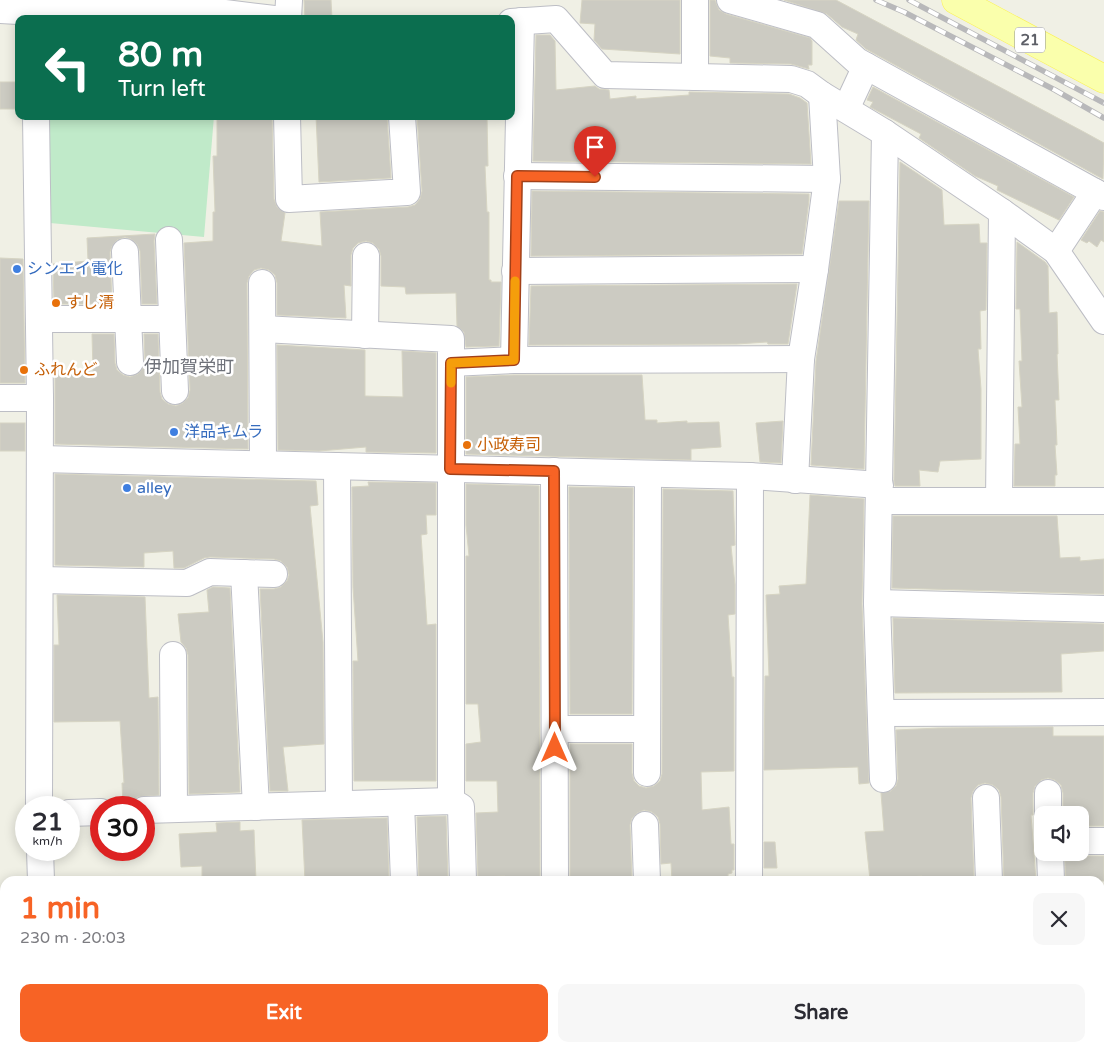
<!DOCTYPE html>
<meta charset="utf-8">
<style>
:root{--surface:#fff;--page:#f7f7f7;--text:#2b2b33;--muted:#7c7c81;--accent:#f76325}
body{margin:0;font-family:"Varela Round","Noto Sans JP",sans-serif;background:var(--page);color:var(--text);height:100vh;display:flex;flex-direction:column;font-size:19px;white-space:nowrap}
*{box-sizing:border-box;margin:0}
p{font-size:16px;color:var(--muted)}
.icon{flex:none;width:28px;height:28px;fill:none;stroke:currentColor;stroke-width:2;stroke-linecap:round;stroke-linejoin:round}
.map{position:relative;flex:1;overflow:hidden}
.details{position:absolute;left:0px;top:876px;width:1105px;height:176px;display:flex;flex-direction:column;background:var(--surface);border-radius:15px 15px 0 0;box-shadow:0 2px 12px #0003}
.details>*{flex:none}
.hud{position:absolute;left:15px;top:15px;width:500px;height:105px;border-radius:10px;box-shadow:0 2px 12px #0003;background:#0b6e4f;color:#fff;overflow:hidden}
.controls{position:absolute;left:1034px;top:806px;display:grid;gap:10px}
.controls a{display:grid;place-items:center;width:55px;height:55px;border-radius:10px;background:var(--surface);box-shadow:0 2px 12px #0003;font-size:25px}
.speed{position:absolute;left:15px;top:796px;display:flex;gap:10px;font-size:25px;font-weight:700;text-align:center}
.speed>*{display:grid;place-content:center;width:65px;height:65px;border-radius:50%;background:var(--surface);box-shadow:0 2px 12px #0003;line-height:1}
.speed small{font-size:12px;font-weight:400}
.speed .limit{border:8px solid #d22;background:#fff;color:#111}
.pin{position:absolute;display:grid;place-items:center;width:42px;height:42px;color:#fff;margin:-51px -21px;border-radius:50% 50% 50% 0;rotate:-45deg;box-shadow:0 0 5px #0007}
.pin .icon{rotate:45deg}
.me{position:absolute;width:55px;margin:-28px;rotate:0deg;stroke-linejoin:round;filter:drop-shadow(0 0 4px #0008)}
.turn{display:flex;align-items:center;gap:18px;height:105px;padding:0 20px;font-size:22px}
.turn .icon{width:65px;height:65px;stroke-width:2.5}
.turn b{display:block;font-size:35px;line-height:42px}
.round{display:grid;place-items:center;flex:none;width:52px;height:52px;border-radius:10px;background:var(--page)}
.overview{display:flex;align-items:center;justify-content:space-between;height:85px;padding:0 20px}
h1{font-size:30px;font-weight:800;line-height:38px;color:var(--accent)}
.primary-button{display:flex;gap:10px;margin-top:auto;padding:10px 20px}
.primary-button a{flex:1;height:58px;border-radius:10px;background:var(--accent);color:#fff;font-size:20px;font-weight:800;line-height:58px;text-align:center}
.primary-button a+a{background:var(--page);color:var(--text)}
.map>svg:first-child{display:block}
.green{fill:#c0eac9}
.building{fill:#cccbc2;stroke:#d6d4c3}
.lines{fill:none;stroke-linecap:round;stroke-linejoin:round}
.minor-casing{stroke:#bdbec5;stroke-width:28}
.major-casing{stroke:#fcf252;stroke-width:29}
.minor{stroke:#fff;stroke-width:26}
.major{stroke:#faffac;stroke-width:28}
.rail-casing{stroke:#b8b8ba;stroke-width:5.5}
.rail{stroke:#fff;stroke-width:4;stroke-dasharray:11;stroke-linecap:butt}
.route-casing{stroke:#a14018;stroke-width:12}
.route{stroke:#f76325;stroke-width:9}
.slow{stroke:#f59e0b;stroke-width:9}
.shop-dot{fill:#3f7fe0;stroke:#fff;stroke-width:2}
.food-dot{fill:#e8710a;stroke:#fff;stroke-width:2}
.labels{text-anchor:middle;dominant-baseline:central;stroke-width:5;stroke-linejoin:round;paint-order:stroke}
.shield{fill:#fff;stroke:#8e8f95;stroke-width:1}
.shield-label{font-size:15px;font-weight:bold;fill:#5d5f67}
.shop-label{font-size:16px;fill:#366cbe;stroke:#fff;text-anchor:start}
.food-label{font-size:16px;fill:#c56008;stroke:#fff;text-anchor:start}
.neighbourhood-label{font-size:18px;fill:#6e7179;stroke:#fff}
</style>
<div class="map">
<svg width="1104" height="1052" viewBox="0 0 1104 1052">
<rect width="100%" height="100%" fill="#f0f0e5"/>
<path class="green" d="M45 116H214L204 237 50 223Z"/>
<g class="building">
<path d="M304 0H331L332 19H305Z"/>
<path d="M582 0H680V54L602 49 594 40 595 24 580 23Z"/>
<path d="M710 0H715L719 10 726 14 810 38 812 41V65H808L809 69 791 64 730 63V58L710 56Z"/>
<path d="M784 0H836L1084 132 1104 143 1103 179 866 49 856 40 858 34 842 27 827 14Z"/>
<path d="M536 35H550L555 41 556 90 595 86 599 89 609 90 610 99 636 96V99L689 95V92L789 94 800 98 807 103 811 164 533 161Z"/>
<rect x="0" y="82" width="19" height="27"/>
<path d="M873 87 1074 197 1059 220 997 190 998 186 975 176 919 138 921 134 870 107 873 102 867 100Z"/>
<path d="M217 116H272L274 199 277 207 285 213 281 241 322 246 320 212 408 207 415 205 420 199 422 191 417 116 487 117 488 166H485L487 212H489V280H491V282H501L499 346 466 347 464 332 457 326 456 293 406 294 405 287 381 286V256L379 249 373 243 366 241 358 243 353 248 351 255V286L344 285 346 318 277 315V283L275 275 269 270 261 268 254 270 249 276 247 283 248 449 55 444V371H93L92 334H114L115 363 117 370 123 375 130 377 138 374 143 368 145 361 144 334H158L160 392 162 399 168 404 176 406 183 403 188 398 190 390 184 243 213 241V212H215L213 156H217Z"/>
<path d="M316 116H387L391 178 319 182Z"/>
<path d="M900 162 942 190 944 225 979 224 980 243H987L986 310 980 311 981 349H978L981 389V459L940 461 938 472 919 470 920 486H895L894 481Z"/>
<path d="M532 191 809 194V200L802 254 531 256Z"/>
<path d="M839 201H869L864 469 811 465 816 361Z"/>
<path d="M1100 211 1104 212V242L1101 240 1097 247 1089 241 1087 243 1081 240Z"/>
<path d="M155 234 154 241 157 304H142L140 251 137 244 131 239 125 237 117 240 112 246 110 252 112 304H54L53 264 88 261 87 238Z"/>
<path d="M1017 242 1045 262 1048 266 1049 313 1057 312 1058 354H1057L1059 400H1055L1057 445H1055L1057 475H1055V486H1014L1015 444H1020L1018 407H1022L1019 361H1022L1020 309H1016Z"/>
<path d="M0 258 23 259 25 383H0Z"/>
<path d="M797 284 788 344H768L767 342 737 344 529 345 531 286Z"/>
<path d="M277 345 365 350V396L403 397 402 351 436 353V453L366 452V447L319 451 278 450Z"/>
<path d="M514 375H642L645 420H657V423L687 421V423L719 422 721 447 691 449V460L466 454V377Z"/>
<path d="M783 421 781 463 760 462 756 423Z"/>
<rect x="0" y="423" width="25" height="28"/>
<path d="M55 474 316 481 318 505 310 506 323 642 324 744 283 747 288 791H270L260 589H274L281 587 287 581 289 575 287 567 281 561 274 559 210 557 204 558 184 568H174L173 551 144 553V567L55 565Z"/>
<path d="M368 482 436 483V515H426L427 534 421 535 427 625 436 624V781H354L353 661H358L353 587 352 487 369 486Z"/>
<path d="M466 484 539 486 540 881H505V876L478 877 476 813 498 812 497 781H466V744L481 742 478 704H466V556H469L466 525Z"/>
<path d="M569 487 633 488 632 714H570Z"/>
<path d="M663 489 733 491 735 545 731 546 735 585V614L728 615 732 677H734V771L701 772 702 810 729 807 731 844H734V870H732V873L728 874V881H672L671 863 661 864 660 824 658 817 652 812 644 810 637 813 632 818 630 825 632 881H570V744H632V773L634 781 639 786 646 788 654 786 660 781 662 774Z"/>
<path d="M810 495 864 499 862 604 869 783 859 784 858 767 764 770 765 676H769L766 595 780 594 779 586 806 584Z"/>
<path d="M893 516H1057L1060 558 1080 557V561L1104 559V594L892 588Z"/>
<path d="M213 587 230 588 240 792 189 794 188 655 186 648 181 642 178 614 209 612 207 590Z"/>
<path d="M57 595 145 597 149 698 158 697 159 795 137 797 130 806H123L122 783H124L120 721 54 722V645H59Z"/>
<path d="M893 618 1104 624V651L1061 654 1062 692 895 693Z"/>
<path d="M1053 727V736H1104V826H1080V814L1063 815V793L1061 785 1055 780 1048 778 1041 780 1035 786 1033 793V815H1031L1036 881H1004L1001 797 999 790 993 785 985 783 978 785 973 791 971 798 974 879 922 881V876L870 880 865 832 884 831 881 793 891 791 896 786 898 779 896 730 939 728Z"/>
<path d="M446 816 448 881H419L417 817Z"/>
<path d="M387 818 389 881H305L302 820Z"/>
<path d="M240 822V831L254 830 256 881H202V866L181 867 179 834 217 832 216 823Z"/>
<path d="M764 842H775L777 868H764Z"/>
<path d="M1080 856H1104V881H1066L1065 861 1080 860Z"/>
</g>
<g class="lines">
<g class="minor-casing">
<g id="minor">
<path d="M695 0V77"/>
<path d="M730 0 817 25 857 61 1104 197"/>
<path d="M0 10 35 12 209 11 274 19"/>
<path d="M288 19 289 0"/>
<path d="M511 22 556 19 605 75 791 79 807 84 822 95 885 133 1002 212 1056 251 1104 321"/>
<path d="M846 109 866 66"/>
<path d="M36 116 40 398 39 808"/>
<path d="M287 116 289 199 407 192 402 116"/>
<path d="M517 176 827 179"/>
<path d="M169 240 175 391"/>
<path d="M1056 251 1095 192"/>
<path d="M125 252 130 362"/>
<path d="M515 271 815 269"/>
<path d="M262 283 263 464"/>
<path d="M39 319H172"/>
<path d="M263 329 451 339V801"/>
<path d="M365 335 366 256"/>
<path d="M514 360 521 21"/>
<path d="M451 363 514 360 801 359"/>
<path d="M0 398H40"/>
<path d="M40 459 750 476 880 485"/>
<path d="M337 466 339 804"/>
<path d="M554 471 555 881"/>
<path d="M795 480 801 359 815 269 827 179 822 95"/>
<path d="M879 501H1104"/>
<path d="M999 501 1002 212"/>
<path d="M244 573 256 807"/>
<path d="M40 580 187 583 210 572 274 574"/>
<path d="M877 603 1104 609"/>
<path d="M173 655 174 809"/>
<path d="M881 713 1104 712"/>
<path d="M555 729H647"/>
<path d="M647 773 648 474"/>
<path d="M883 779 877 603 885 133"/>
<path d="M1048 793V815"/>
<path d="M986 798 989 881"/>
<path d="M401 803 404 881"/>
<path d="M144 810 451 801 461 807 463 881"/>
<path d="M69 813 101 812"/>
<path d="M645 825 647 881"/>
<path d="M1080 841H1104"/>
<path d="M40 850 41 881"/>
<path d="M1050 852 1051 881"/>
<path d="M749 881 750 476"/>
<path d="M1100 942H1104"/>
<path d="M45 1048V1052"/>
<path d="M996 1048 997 1052"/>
<path d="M1057 1048V1049L1104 1047"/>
<path d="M748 1052V1048"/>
</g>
</g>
<g class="major-casing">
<path id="major" d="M956 0 1104 79"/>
</g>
<use href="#minor" class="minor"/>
<use href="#major" class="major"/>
<g class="rail-casing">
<g id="rail">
<path d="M876 0 904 12 1055 90 1104 118"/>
<path d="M909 0 1104 103"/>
</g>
</g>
<use href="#rail" class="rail"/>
</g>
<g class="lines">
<g class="route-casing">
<path id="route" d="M555 748 554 471 450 469 451 363 514 360 517 176 595 177"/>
</g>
<use href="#route" class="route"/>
<path class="slow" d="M451 383V363L514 360 515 281"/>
</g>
<g class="shop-dot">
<circle cx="17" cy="269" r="5"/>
<circle cx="174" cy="432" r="5"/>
<circle cx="127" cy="488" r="5"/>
</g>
<g class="food-dot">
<circle cx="56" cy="303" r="5"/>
<circle cx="24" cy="370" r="5"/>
<circle cx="467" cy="445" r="5"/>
</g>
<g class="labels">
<rect class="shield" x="1015" y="27.5" width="30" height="25" rx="4"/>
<g class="shield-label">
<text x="1030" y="40">21</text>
</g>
<g class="shop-label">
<text x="27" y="269">シンエイ電化</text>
<text x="184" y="432">洋品キムラ</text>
<text x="137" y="488">alley</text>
</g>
<g class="food-label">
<text x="66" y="303">すし清</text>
<text x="34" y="370">ふれんど</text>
<text x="477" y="445">小政寿司</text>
</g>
<g class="neighbourhood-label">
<text x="189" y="367">伊加賀栄町</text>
</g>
</g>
</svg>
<div class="controls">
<a><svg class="icon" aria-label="sound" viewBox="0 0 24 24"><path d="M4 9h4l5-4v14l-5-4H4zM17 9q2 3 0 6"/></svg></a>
</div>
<div class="speed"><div>21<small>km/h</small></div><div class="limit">30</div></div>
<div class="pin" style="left:595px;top:177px;background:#d93025"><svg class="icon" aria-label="arrive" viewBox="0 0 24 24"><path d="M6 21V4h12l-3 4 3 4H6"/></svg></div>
<svg class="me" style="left:555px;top:748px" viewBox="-20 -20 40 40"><path d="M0-17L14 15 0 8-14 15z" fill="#f76325" stroke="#fff" stroke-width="4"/></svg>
<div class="hud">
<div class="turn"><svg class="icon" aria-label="left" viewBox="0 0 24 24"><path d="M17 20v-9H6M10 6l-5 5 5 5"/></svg><div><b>80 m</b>Turn left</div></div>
</div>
<section class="details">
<div class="overview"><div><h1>1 min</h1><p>230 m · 20:03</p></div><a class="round"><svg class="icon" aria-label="close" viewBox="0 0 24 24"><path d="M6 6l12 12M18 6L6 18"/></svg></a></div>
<div class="primary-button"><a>Exit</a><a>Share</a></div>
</section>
</div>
